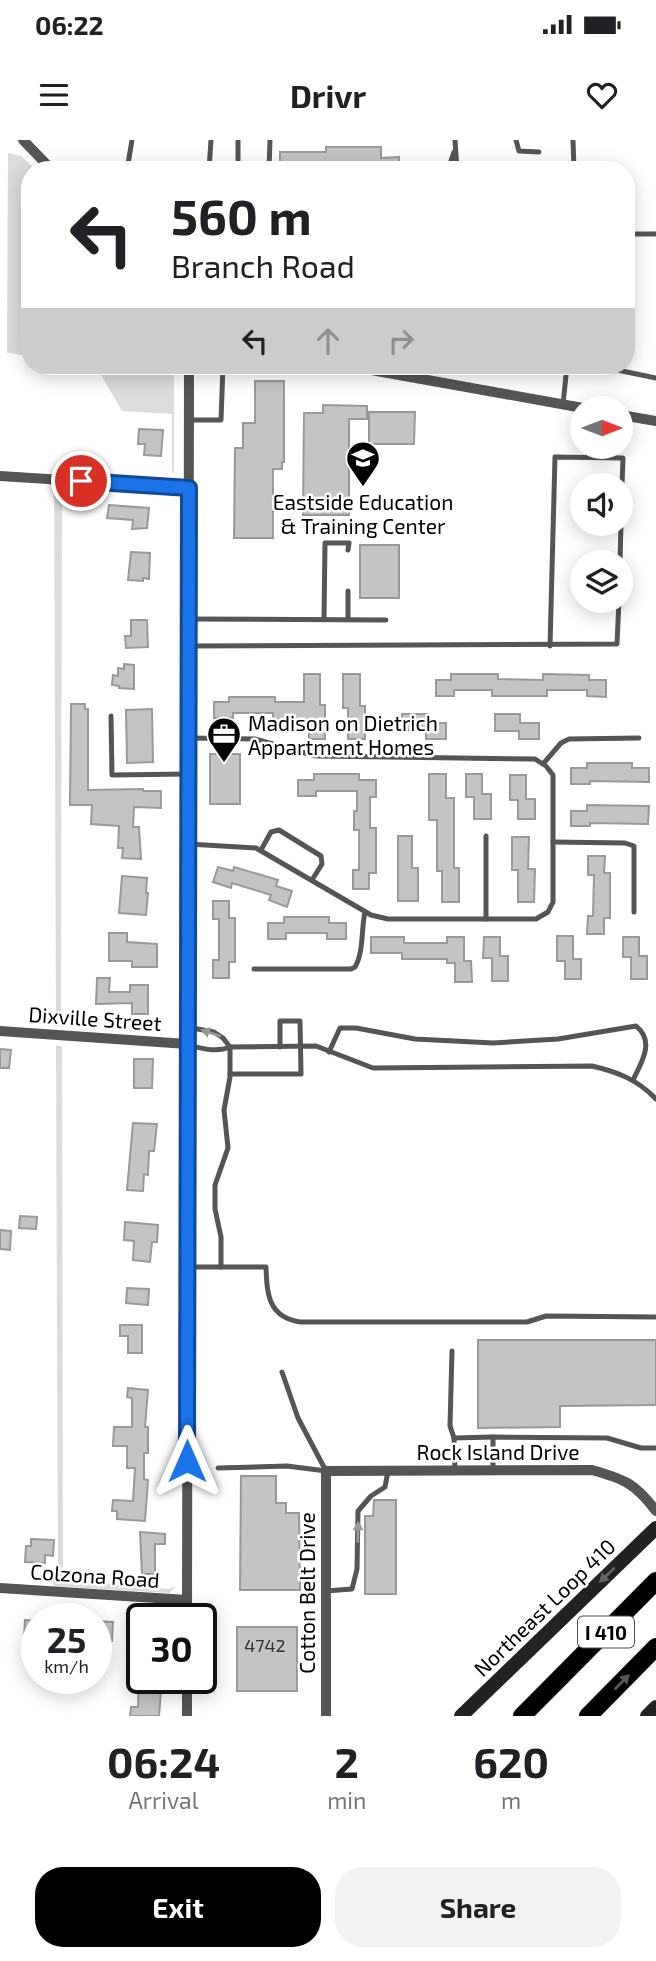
<!DOCTYPE html>
<style>
:root{--surface:#fff;--page:#f2f2f2;--text:#202124;--muted:#757577;--accent:#000}
body{margin:0;font-family:"Exo 2",sans-serif;background:var(--page);color:var(--text);height:100vh;display:flex;flex-direction:column;font-size:26px;white-space:nowrap}
*{box-sizing:border-box;margin:0}
p{font-size:23px;color:var(--muted)}
.icon{flex:none;width:38px;height:38px;fill:none;stroke:currentColor;stroke-width:2;stroke-linecap:round;stroke-linejoin:round}
.map{position:relative;height:1576px;overflow:hidden}
.side{display:flex;flex-direction:column;background:var(--surface);flex:1}
.side>*{flex:none}
.top-card{position:absolute;left:21px;top:21px;width:614px;height:214px;border-radius:28px;box-shadow:0 4px 18px #0003;background:#fff;color:var(--text);overflow:hidden}
.needle{width:46px;rotate:90deg}
.tools{position:absolute;left:570px;top:256px;display:grid;gap:14px}
.tools a{display:grid;place-items:center;width:63px;height:63px;border-radius:50%;background:var(--surface);box-shadow:0 4px 18px #0003;font-size:35px}
.speed{position:absolute;left:21px;top:1463px;display:flex;gap:14px;font-size:35px;font-weight:700;text-align:center}
.speed>*{display:grid;place-content:center;width:91px;height:91px;border-radius:50%;background:var(--surface);box-shadow:0 4px 18px #0003;line-height:1}
.speed small{font-size:18px;font-weight:400}
.speed .limit{border:4px solid #111;border-radius:10px;background:#fff;color:#111}
.pin{position:absolute;display:grid;place-items:center;width:60px;height:60px;color:#fff;margin:-30px;border:4px solid #fff;border-radius:50%;box-shadow:0 2px 7px #0007}
.me{position:absolute;width:77px;margin:-38px;rotate:0deg;stroke-linejoin:round;filter:drop-shadow(0 0 5px #0008)}
.turn{display:flex;align-items:center;gap:24px;height:147px;padding:0 35px;font-size:32px}
.turn .icon{width:91px;height:91px;stroke-width:2.5}
.turn b{display:block;font-size:49px;line-height:60px}
.lanes{display:flex;align-items:center;height:66px;padding:0 35px;background:#0003;justify-content:center;gap:35px;direction:ltr}
.lanes .off{opacity:.35}
.eta{display:flex;justify-content:space-evenly;align-items:center;height:119px;text-align:center}
.eta b{font-size:42px;font-weight:700;line-height:49px}
.primary-button{display:flex;gap:14px;margin-top:auto;padding:14px 35px}
.primary-button a{flex:1;height:80px;border-radius:28px;background:var(--accent);color:#fff;font-size:28px;font-weight:700;line-height:80px;text-align:center}
.primary-button a+a{background:var(--page);color:var(--text)}
.status{display:flex;justify-content:space-between;align-items:center;height:49px;padding:0 35px;background:var(--surface);direction:ltr}
.status svg{height:19px;fill:currentColor}
header{display:flex;justify-content:space-between;align-items:center;height:91px;padding:0 35px;background:var(--surface);font-size:32px;font-weight:700}
.map>svg:first-child{display:block}
.green{fill:#dcdcdc}
.building{fill:#c4c4c4;stroke:#999;stroke-width:2}
.lines{fill:none;stroke-linecap:round;stroke-linejoin:round}
.highway-casing{stroke:#dbdbdb;stroke-width:19}
.lane{stroke:#555;stroke-width:5}
.street{stroke:#555;stroke-width:10}
.secondary{stroke:#222;stroke-width:14}
.highway{stroke:#000;stroke-width:18}
.oneway{fill:#999}
.oneway2{fill:#646464}
.oneway3{fill:#595959}
.route-casing{stroke:#114b97;stroke-width:18}
.route{stroke:#1a73e8;stroke-width:12}
.labels{text-anchor:middle;dominant-baseline:central;stroke-width:5;stroke-linejoin:round;paint-order:stroke}
.number-label{font-size:18px;fill:#313131}
.shield{fill:#fff;stroke:#4c4c4c;stroke-width:2}
.shield-label{font-size:19px;font-weight:bold;fill:#000}
.poi-label{font-size:21px;fill:#000;stroke:#fff}
.street-label{font-size:21px;fill:#000;stroke:#fff}
</style>
<div class="status"><b>06:22</b><svg viewBox="0 0 49 12"><path d="M0 12V9h3v3zM5 12V6h3v6zM10 12V3h3v9zM15 12V0h3v12zM26 1h20v11H26zM47 4h2v5h-2z"/></svg></div>
<header><svg class="icon" aria-label="menu" viewBox="0 0 24 24"><path d="M4 6h16M4 12h16M4 18h16"/></svg>Drivr<svg class="icon" aria-label="heart" viewBox="0 0 24 24"><path d="M12 20l-8-8c-3-5 5-10 8-4 3-6 11-1 8 4z"/></svg></header>
<div class="map">
<svg width="656" height="1576" viewBox="0 0 656 1576">
<rect width="100%" height="100%" fill="#fff"/>
<g class="green">
<path d="M8 13 21 16 36 30H30V216L7 213Z"/>
<path d="M96 226H174V331L172 333V274L122 271Z"/>
<path d="M54 350H62L61 879 67 883 49 882 56 875Z"/>
<path d="M56 906H62L63 1440 169 1449 176 1446 169 1453 54 1446 52 1440H58Z"/>
</g>
<g class="building">
<path d="M326 7H381V18L399 17V30H280V12H326Z"/>
<path d="M255 241H284V322H282V329H273V398H234L235 308H243V283H255Z"/>
<path d="M323 265 367 266V279H349V375H303L304 273H323Z"/>
<path d="M369 272H415L414 304H369Z"/>
<path d="M139 289 163 290 161 316 144 315 145 304H138Z"/>
<path d="M109 365 149 368 147 388 132 389 133 380 107 378Z"/>
<rect x="360" y="405" width="39" height="53"/>
<path d="M131 412 150 413 149 439 143 438V441L128 440Z"/>
<path d="M131 480H147L148 507 126 508 125 496H131Z"/>
<path d="M124 524 134 525V549L119 548V546L112 545 113 535 118 536V528L124 529Z"/>
<path d="M304 534H320V565H325V599H309V579H273V573H233V578H214V562H229V557H275V562H304Z"/>
<path d="M343 534H360V566H365V599H348V568H343Z"/>
<path d="M451 534H498V539L543 540V534L589 535V540H606V557L587 556V550H547V556H492V550H454V556H436V540H451Z"/>
<path d="M71 564H85V569H88V650L143 649V651H161V668L134 667 133 687H139L141 719 122 718 123 708H118L119 686 91 684 92 665H70Z"/>
<path d="M152 569 153 622 127 623 126 570Z"/>
<path d="M402 574H428V583H446V599H426V590H402Z"/>
<path d="M495 574H520V583H539V599H519V591H495Z"/>
<rect x="210" y="614" width="30" height="50"/>
<path d="M587 623H632V628H649V642L590 641V644H571V628H587Z"/>
<path d="M314 634H359V640H376V657H370V688H376V733H369V749H353V730H359V690H354V671H357V651H316V656H298V640H314Z"/>
<path d="M429 634H446V658H454V728H459V762H442V731H437V680H429Z"/>
<path d="M466 634H482V654H491V679H474V657H466Z"/>
<path d="M510 635H526V659H535V679H518V660H510Z"/>
<path d="M587 665 649 666 648 684 590 683V686H571V671H587Z"/>
<path d="M398 696H412V728H418V761H398Z"/>
<path d="M512 697H529L528 729H535L534 762H518V730H512Z"/>
<path d="M588 716H605L604 733H610V778H604V794H587L588 776H593L594 735H588Z"/>
<path d="M218 727 233 731 234 727 278 740 276 746 292 751 287 767 269 760 271 755 232 743 231 748 213 742Z"/>
<path d="M122 736 147 738 146 753H148L146 775 119 773Z"/>
<path d="M213 761H229V778H235V822H229V838H213V820H219V779H213Z"/>
<path d="M284 777H329V783H346V799H327V793H286V799H268V783H284Z"/>
<path d="M109 793H127V802L157 804V827H132V821H109Z"/>
<path d="M557 796H573V819H581V839H565V821H557Z"/>
<path d="M371 797H404V803H447V797H464V821H471L472 842H455V823H447V819H402V813H371Z"/>
<path d="M484 797H500V816H508V841H492V818H483Z"/>
<path d="M623 797H639V816H647V839H631V817H623Z"/>
<path d="M97 838H110L109 852H130V845H148V874H132V863L96 864Z"/>
<path d="M0 909 11 910 9 928H0Z"/>
<path d="M134 919H153L152 948H134Z"/>
<path d="M133 983 157 984 154 1011H149L148 1035 144 1034 143 1051 127 1050Z"/>
<path d="M20 1076 37 1077 36 1089 19 1088Z"/>
<path d="M125 1082 158 1085 157 1102H152L150 1122 133 1120 134 1101 124 1100Z"/>
<path d="M0 1090 11 1091 10 1110 0 1109Z"/>
<path d="M127 1148 149 1149 148 1165 126 1163Z"/>
<path d="M120 1185H142V1213H128V1196H120Z"/>
<path d="M478 1200H656V1265L560 1266V1287L478 1288Z"/>
<path d="M128 1248 148 1250 145 1287H148V1313H144V1339L148 1340 145 1381 117 1379V1371H112L113 1360 133 1361 135 1328H127V1306H113L114 1287H132V1258L127 1257Z"/>
<path d="M241 1336H276V1363H286V1373H299L300 1450H240Z"/>
<path d="M374 1360H396V1454H365V1376H373Z"/>
<path d="M140 1392 165 1394V1404H155V1434H142Z"/>
<path d="M31 1399 54 1400 53 1416 45 1415V1423L25 1422 26 1406H31Z"/>
<path d="M25 1480 37 1481 36 1499 24 1498Z"/>
<path d="M96 1481 113 1482 112 1501 96 1500Z"/>
<rect x="237" y="1487" width="60" height="64"/>
<path d="M139 1538H162L159 1576H130L131 1567H138Z"/>
</g>
<g class="lines">
<g class="highway-casing">
<g id="highway">
<path d="M522 1576 656 1441"/>
<path d="M588 1576 656 1507"/>
</g>
</g>
<g class="lane">
<path d="M238 0V30"/>
<path d="M455 0 457 30"/>
<path d="M516 0 519 11 539 12"/>
<path d="M573 0 574 30"/>
<path d="M127 30 132 0"/>
<path d="M209 30 211 0"/>
<path d="M269 30 270 0"/>
<path d="M448 30 454 12"/>
<path d="M626 94H656"/>
<path d="M598 226 656 238"/>
<path d="M563 264 567 226"/>
<path d="M189 280H221L223 226"/>
<path d="M620 422 621 383"/>
<path d="M348 451V479"/>
<path d="M188 479 386 480"/>
<path d="M324 479 325 403H349L348 410"/>
<path d="M188 506 617 504 619 460"/>
<path d="M550 506 555 317 623 318 621 374"/>
<path d="M111 576 112 635 188 634"/>
<path d="M543 624 561 603 569 599 639 598"/>
<path d="M553 702 625 703 634 706V772"/>
<path d="M188 704 256 708 371 775 388 779H536L548 772 553 762V635L546 626 535 619 316 616 255 599 189 598"/>
<path d="M261 710 271 692 279 690 321 716 322 724 312 740"/>
<path d="M486 779V696"/>
<path d="M254 829H351L355 827C364 812 361 789 365 772"/>
<path d="M187 887 214 892 223 898 230 907V937L224 970 228 1008 215 1045V1069L221 1097V1127"/>
<path d="M187 905C201 908 216 913 230 907L316 906 373 928 592 926C618 932 638 940 656 959"/>
<path d="M329 912 340 888H356L415 899 493 903 558 899 636 886C655 901 642 922 633 940"/>
<path d="M230 934H301L300 881H280V907"/>
<path d="M187 1127H266C267 1154 268 1177 300 1182H527L546 1176 656 1177"/>
<path d="M452 1211 450 1286 454 1298"/>
<path d="M282 1232 298 1278 326 1331"/>
<path d="M218 1328 287 1326 326 1331"/>
<path d="M455 1330 454 1298 493 1297"/>
<path d="M493 1330V1297L607 1298 641 1308H656"/>
<path d="M326 1451 352 1449 357 1429 358 1371 371 1356 385 1347 388 1331"/>
</g>
<g class="street">
<path d="M23 0 52 30"/>
<path d="M349 226 583 268"/>
<path d="M621 275 656 281"/>
<path d="M0 336 189 348"/>
<path d="M0 891 187 904"/>
<path d="M0 1448 187 1460"/>
<path d="M187 1479 189 226"/>
<path d="M187 1538V1576"/>
<path d="M326 1576V1331L592 1330C624 1339 635 1343 656 1371"/>
</g>
<g class="secondary">
<path d="M461 1576 656 1388"/>
<path d="M647 1576 656 1567"/>
</g>
<use href="#highway" class="highway"/>
</g>
<defs><path id="oneway-solid" d="M-6-.8H1V-3.2L6.5 0L1 3.2V.8H-6Z" transform="scale(1.75)"/></defs>
<g class="oneway">
<use href="#oneway-solid" transform="translate(211 893) rotate(-162)"/>
<use href="#oneway-solid" transform="translate(358 1392) rotate(-89)"/>
</g>
<use class="oneway2" href="#oneway-solid" transform="translate(607 1435) rotate(136)"/>
<use class="oneway3" href="#oneway-solid" transform="translate(622 1542) rotate(-45)"/>
<g class="lines">
<g class="route-casing">
<path id="route" d="M81 341 189 348 187 1321"/>
</g>
<use href="#route" class="route"/>
</g>
<defs>
<g id="university-pin" transform="scale(1.75)"><path d="M0 17L-7.5 6A9.5 9.5 0 1 1 7.5 6Z" fill="#000" stroke="#fff"/><path d="M0-5L7-2L0 1L-7-2ZM-4 1L0 2.5L4 1V4Q0 6-4 4Z" fill="#fff"/></g>
<g id="office-pin" transform="scale(1.75)"><path d="M0 17L-7.5 6A9.5 9.5 0 1 1 7.5 6Z" fill="#000" stroke="#fff"/><path d="M-6-3h4V-5.5h4V-3h4V5H-6ZM-1-4.5V-3h2v-1.5ZM-6 0V1H6V0Z" fill="#fff"/></g>
</defs>
<g fill-rule="evenodd">
<use href="#university-pin" x="363" y="318"/>
<use href="#office-pin" x="224" y="594"/>
</g>
<g class="labels">
<g class="number-label">
<text x="265" y="1505">4742</text>
</g>
<rect class="shield" x="578" y="1476.5" width="56" height="31" rx="5"/>
<g class="shield-label">
<text x="606" y="1492">I 410</text>
</g>
<g class="poi-label">
<text x="363" y="361">Eastside Education<tspan x="363" dy="24">&amp; Training Center</tspan></text>
<text x="248" y="582" text-anchor="start">Madison on Dietrich<tspan x="248" dy="24">Appartment Homes</tspan></text>
</g>
<g class="street-label">
<text transform="translate(95 878) rotate(4)">Dixville Street</text>
<text x="498" y="1311">Rock Island Drive</text>
<text transform="translate(95 1435) rotate(4)">Colzona Road</text>
<text transform="translate(306 1453) rotate(-90)">Cotton Belt Drive</text>
<text transform="translate(544 1467) rotate(-44)">Northeast Loop 410</text>
</g>
</g>
</svg>
<div class="tools">
<a><svg class="needle" viewBox="-14 -14 28 28"><path d="M0-13l5 13h-10z" fill="#e53935"/><path d="M0 13l5-13h-10z" fill="#757577"/></svg></a>
<a><svg class="icon" aria-label="sound" viewBox="0 0 24 24"><path d="M4 9h4l5-4v14l-5-4H4zM17 9q2 3 0 6"/></svg></a>
<a><svg class="icon" aria-label="layers" viewBox="0 0 24 24"><path d="M12 4l9 5-9 5-9-5zM3 14l9 5 9-5"/></svg></a>
</div>
<div class="speed"><div>25<small>km/h</small></div><div class="limit">30</div></div>
<div class="pin" style="left:81px;top:341px;background:#d93025"><svg class="icon" aria-label="arrive" viewBox="0 0 24 24"><path d="M6 21V4h12l-3 4 3 4H6"/></svg></div>
<svg class="me" style="left:187px;top:1321px" viewBox="-20 -20 40 40"><path d="M0-17L14 15 0 8-14 15z" fill="#1a73e8" stroke="#fff" stroke-width="4"/></svg>
<div class="top-card">
<div class="turn"><svg class="icon" aria-label="left" viewBox="0 0 24 24"><path d="M17 20v-9H6M10 6l-5 5 5 5"/></svg><div><b>560 m</b>Branch Road</div></div>
<div class="lanes"><svg class="icon" aria-label="left" viewBox="0 0 24 24"><path d="M17 20v-9H6M10 6l-5 5 5 5"/></svg><svg class="icon off" aria-label="ahead" viewBox="0 0 24 24"><path d="M12 20V5M6 11l6-6 6 6"/></svg><svg class="icon off" aria-label="right" viewBox="0 0 24 24"><path d="M7 20v-9h11M14 6l5 5-5 5"/></svg></div>
</div>
</div>
<section class="side">
<div class="eta">
<div><b>06:24</b><p>Arrival</p></div>
<div><b>2</b><p>min</p></div>
<div><b>620</b><p>m</p></div>
</div>
<div class="primary-button"><a>Exit</a><a>Share</a></div>
</section>
